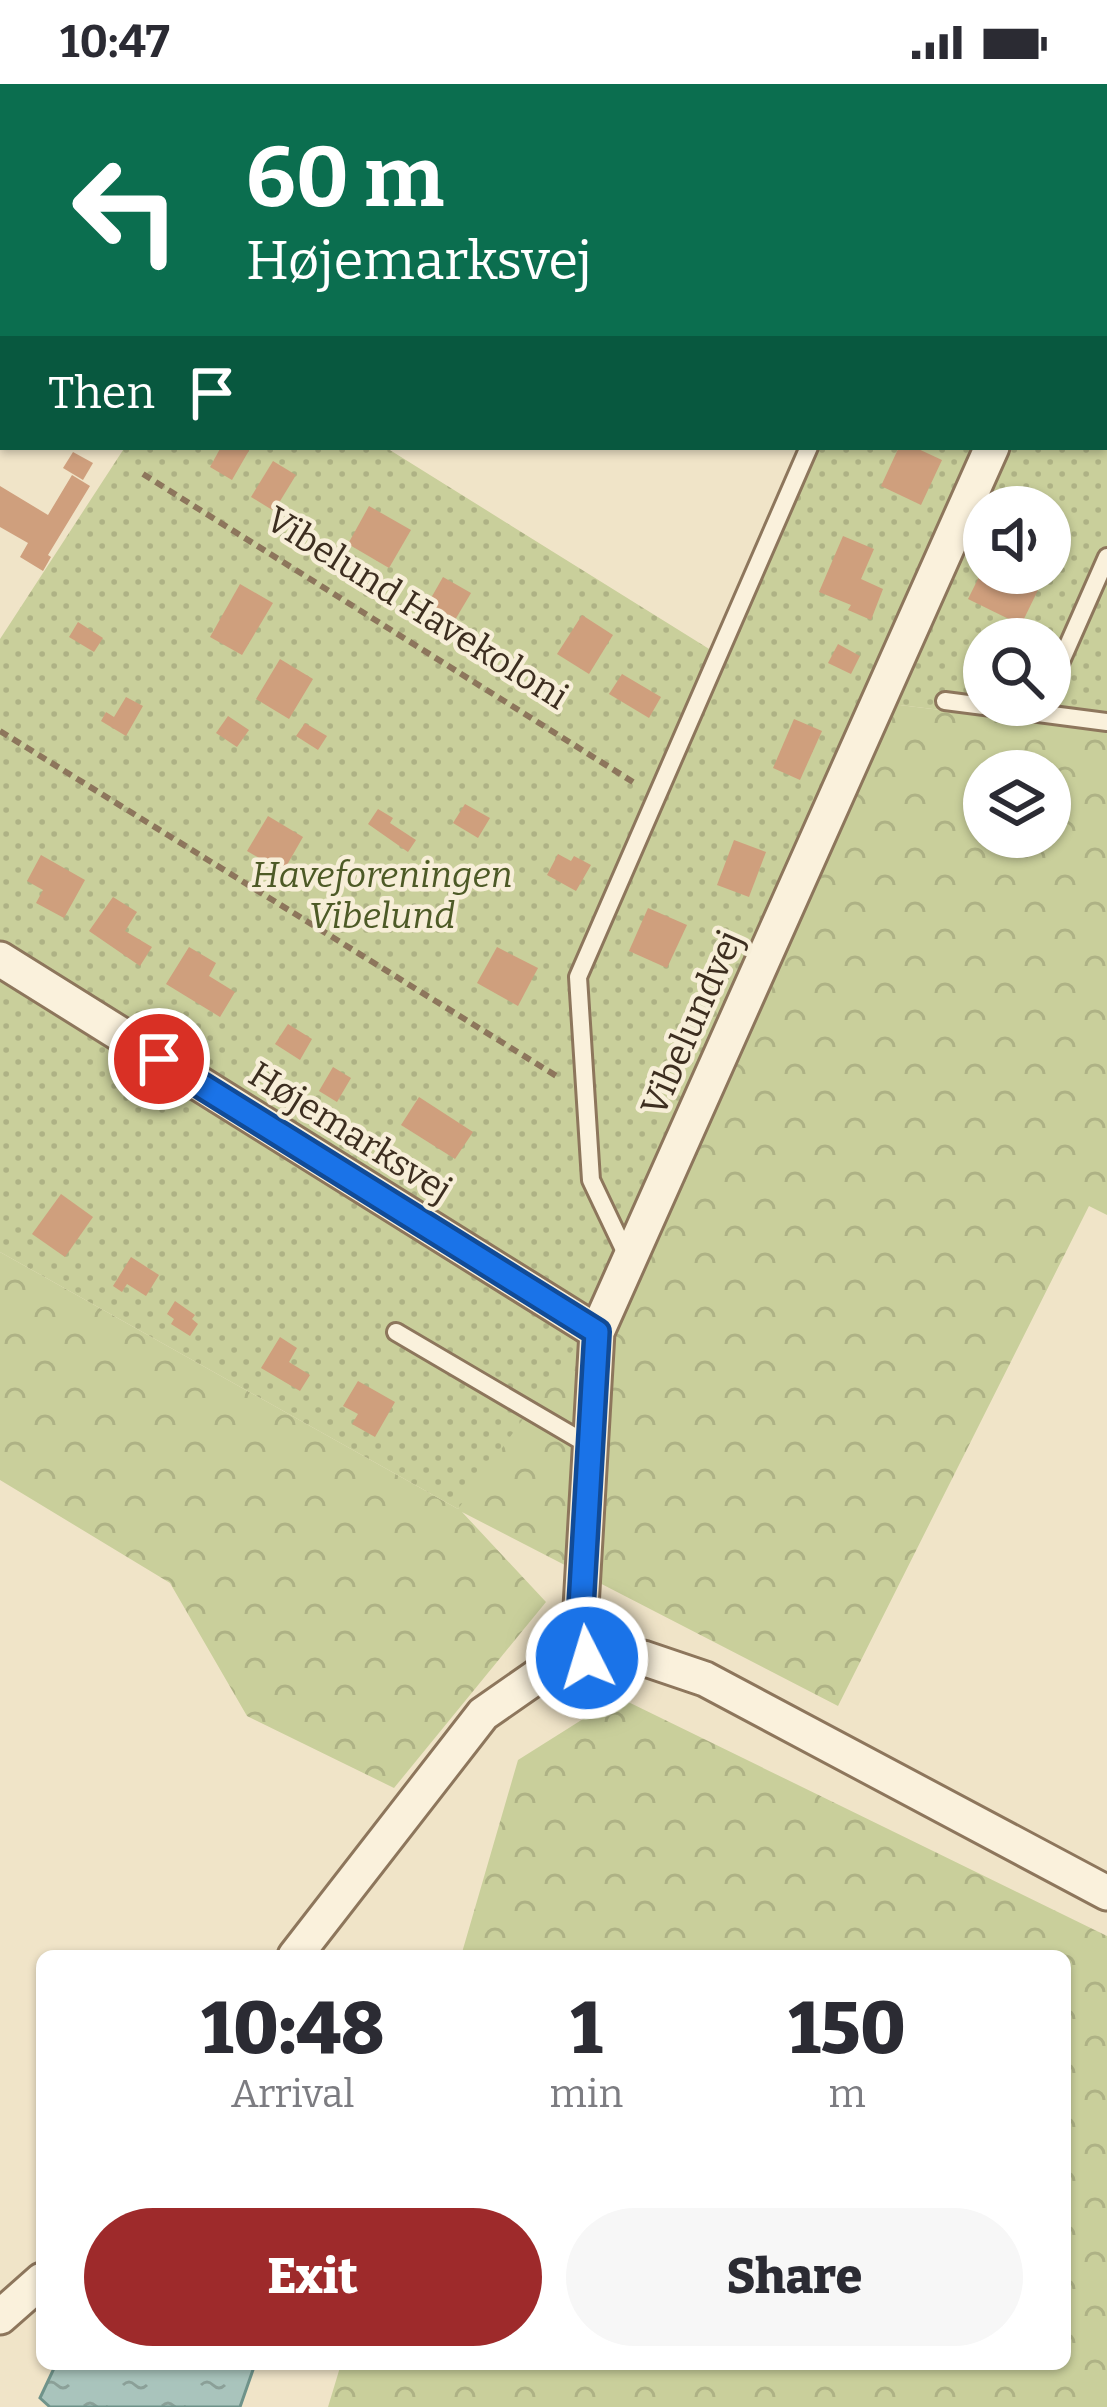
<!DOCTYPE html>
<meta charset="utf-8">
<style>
:root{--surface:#fff;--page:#f7f7f7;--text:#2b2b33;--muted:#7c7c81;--accent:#9e2a2b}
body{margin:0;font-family:Bitter,serif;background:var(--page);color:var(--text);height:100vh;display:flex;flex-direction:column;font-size:45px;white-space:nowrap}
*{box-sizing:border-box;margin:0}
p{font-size:39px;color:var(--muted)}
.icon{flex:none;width:66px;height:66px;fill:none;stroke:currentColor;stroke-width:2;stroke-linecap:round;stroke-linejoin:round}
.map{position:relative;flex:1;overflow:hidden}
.side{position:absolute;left:36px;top:1866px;width:1035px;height:420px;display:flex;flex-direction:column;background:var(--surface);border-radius:18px;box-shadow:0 3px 9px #0004}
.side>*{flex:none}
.top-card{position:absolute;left:0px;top:0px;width:1107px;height:366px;box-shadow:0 3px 9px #0004;background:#0b6e4f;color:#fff;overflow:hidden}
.buttons{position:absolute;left:963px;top:402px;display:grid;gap:24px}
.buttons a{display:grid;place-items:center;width:108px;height:108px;border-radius:50%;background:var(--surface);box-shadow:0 3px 9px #0004;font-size:60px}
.pin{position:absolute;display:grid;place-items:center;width:102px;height:102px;color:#fff;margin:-51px;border:6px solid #fff;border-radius:50%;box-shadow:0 3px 12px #0007}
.me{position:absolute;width:132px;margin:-66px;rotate:355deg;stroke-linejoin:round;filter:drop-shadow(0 0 9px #0008)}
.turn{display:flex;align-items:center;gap:42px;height:252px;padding:0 48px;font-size:54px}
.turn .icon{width:156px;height:156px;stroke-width:2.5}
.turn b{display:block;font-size:84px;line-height:102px}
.then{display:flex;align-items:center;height:114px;padding:0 48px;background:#0003;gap:24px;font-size:45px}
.eta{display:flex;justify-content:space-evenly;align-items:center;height:204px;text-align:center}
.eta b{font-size:72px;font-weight:800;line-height:84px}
.cta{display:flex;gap:24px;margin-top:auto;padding:24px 48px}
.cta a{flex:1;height:138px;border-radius:72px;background:var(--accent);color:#fff;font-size:48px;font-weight:800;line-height:138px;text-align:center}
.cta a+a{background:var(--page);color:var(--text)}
.status{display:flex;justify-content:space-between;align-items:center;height:84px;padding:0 60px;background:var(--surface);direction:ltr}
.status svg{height:33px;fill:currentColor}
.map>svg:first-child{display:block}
.forest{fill:url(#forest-crowns);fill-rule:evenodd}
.park{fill:url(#park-dots);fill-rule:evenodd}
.water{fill:url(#water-ripples);stroke:#6f938a;stroke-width:3}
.building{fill:#cf9f7d}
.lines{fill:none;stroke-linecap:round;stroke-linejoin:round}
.service-casing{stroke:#8d765c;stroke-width:22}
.minor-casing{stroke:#8d765c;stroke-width:39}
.path{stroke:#8d765c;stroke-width:6;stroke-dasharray:9 6;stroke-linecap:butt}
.service{stroke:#faf1dc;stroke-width:16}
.minor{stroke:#faf1dc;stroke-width:33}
.route-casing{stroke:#114b97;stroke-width:30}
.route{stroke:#1a73e8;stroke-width:21}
.labels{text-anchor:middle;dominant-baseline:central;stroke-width:9;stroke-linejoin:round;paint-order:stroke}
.street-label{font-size:36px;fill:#3d2e20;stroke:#f7eed8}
.park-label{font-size:36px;font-style:italic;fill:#4d5a26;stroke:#f7eed8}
</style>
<div class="status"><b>10:47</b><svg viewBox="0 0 49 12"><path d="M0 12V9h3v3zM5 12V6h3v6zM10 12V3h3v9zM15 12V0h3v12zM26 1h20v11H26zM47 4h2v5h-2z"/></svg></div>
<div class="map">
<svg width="1107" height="2323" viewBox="0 0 1107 2323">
<defs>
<pattern id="forest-crowns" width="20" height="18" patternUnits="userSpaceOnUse" patternTransform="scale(3)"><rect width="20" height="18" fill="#c9cf9b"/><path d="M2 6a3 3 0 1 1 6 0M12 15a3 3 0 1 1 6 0" fill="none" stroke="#aeb285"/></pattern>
<pattern id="park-dots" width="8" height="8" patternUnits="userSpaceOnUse" patternTransform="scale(3)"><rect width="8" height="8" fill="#c9cf9b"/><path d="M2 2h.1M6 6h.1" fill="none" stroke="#aeb285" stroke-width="1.8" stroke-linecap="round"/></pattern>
<pattern id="water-ripples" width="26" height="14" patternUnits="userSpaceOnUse" patternTransform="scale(3)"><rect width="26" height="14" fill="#a9c4bc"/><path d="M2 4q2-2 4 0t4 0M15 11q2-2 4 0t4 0" fill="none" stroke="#8ba098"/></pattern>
</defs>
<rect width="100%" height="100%" fill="#f0e4c8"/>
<g class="forest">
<path d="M883 619 1107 646V1131L1089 1122 838 1622 462 1428 546 1518 394 1704 247 1632 170 1499 0 1396V1168L458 1425ZM984 687H1050V753H984Z"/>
<path d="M618 1613 1107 1852V2323H328L341 2280H1065V1872H461L518 1676Z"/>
</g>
<path class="park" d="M502 0H1107V646L883 619 635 1180 458 1425 0 1168V555L125 363H385L714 568 803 363H1104V3ZM984 423H1050V489H984ZM984 555H1050V621H984Z"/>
<path class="water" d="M56 2280H255L240 2323H50L40 2314Z"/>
<g class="building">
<path d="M221 363H251L232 396 210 383Z"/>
<path d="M899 363H914L942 376 921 421 881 402Z"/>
<path d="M73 368 93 379 83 396 63 384Z"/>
<path d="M273 377 296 391 274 427 251 413Z"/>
<path d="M72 391 90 402 48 471 51 473 43 487 20 473 28 459 0 443V402L48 431Z"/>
<path d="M369 422 411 446 389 484 348 460Z"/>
<path d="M843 452 874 465 861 495 883 505 871 536 848 526 851 521 819 508Z"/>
<path d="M981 489H1002L1038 506 1021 541 968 515Z"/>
<path d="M443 493 471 509 455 536 427 521Z"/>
<path d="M240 500 273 519 242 571 210 553Z"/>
<path d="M582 531 613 551 589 590 557 570Z"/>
<path d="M78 538 103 554 94 568 69 553Z"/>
<path d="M838 560 860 572 851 590 828 579Z"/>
<path d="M280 575 313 595 289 635 256 615Z"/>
<path d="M622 590 661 613 649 634 609 610Z"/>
<path d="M126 613 143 622 126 652 101 637 106 628 114 633Z"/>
<path d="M228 632 249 646 237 663 216 649Z"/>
<path d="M794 635 822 647 800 696 773 684Z"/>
<path d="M305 639 327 652 318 666 296 652Z"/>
<path d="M465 720 490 734 478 754 453 739Z"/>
<path d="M378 725 393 734 390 739 416 756 408 768 368 740Z"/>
<path d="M268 732 303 753 283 788 247 767Z"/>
<path d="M734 756 766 768 749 813 717 801Z"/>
<path d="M558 770 571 777 574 772 591 781 576 807 547 791Z"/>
<path d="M41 771 85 796 64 834 36 819 43 806 27 797Z"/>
<path d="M113 813 137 828 125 847 152 863 140 882 89 847Z"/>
<path d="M648 824 687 841 667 884 629 867Z"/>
<path d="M189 863 216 879 209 892 235 908 220 933 166 900Z"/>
<path d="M497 863 538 884 518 922 477 899Z"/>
<path d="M288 940 312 955 300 976 275 960Z"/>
<path d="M333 983 351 994 337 1018 319 1007Z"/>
<path d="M419 1013 473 1048 455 1075 401 1041Z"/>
<path d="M61 1110 93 1133 65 1173 32 1150Z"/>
<path d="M131 1173 159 1191 146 1212 127 1200 122 1208 113 1202Z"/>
<path d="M175 1217 195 1231 192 1235 198 1240 190 1252 171 1240 174 1235 167 1230Z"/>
<path d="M280 1253 297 1264 289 1278 310 1291 300 1307 261 1284Z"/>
<path d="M358 1297 395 1318 375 1353 352 1340 358 1330 343 1322Z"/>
</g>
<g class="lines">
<g class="service-casing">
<g id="service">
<path d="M967 3 968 0"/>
<path d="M1050 602 1107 473"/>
<path d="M945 617 1107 638"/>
<path d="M629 1176 591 1096 578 893 809 363"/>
<path d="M396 1248 592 1363"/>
</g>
</g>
<g class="minor-casing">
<g id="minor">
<path d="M63 3 64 0"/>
<path d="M1104 112 1107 106"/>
<path d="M0 138 3 132"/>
<path d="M0 875 597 1248"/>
<path d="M587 1574 581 1523 597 1248 992 363"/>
<path d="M295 1872 483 1630 539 1591 587 1574H643L705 1595 1107 1809"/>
<path d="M0 2233 42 2196"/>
</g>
</g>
<g class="path">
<path d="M143 390 633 698"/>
<path d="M0 647 558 993"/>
</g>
<use href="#service" class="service"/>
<use href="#minor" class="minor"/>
</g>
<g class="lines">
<g class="route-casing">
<path id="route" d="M159 975 597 1248 581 1523 587 1574"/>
</g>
<use href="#route" class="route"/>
</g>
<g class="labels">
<g class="street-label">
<text transform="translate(417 524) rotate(32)">Vibelund Havekoloni</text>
<text transform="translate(692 939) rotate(-66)">Vibelundvej</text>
<text transform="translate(350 1048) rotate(32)">Højemarksvej</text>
</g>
<g class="park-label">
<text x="382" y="791">Haveforeningen<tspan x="382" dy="41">Vibelund</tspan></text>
</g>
</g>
</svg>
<div class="buttons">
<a><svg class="icon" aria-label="sound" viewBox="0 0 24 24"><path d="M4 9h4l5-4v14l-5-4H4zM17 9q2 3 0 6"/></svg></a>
<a><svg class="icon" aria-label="search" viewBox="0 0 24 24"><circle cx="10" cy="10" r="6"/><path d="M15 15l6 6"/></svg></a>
<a><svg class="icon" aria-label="layers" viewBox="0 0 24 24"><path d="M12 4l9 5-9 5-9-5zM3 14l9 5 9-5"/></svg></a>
</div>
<div class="pin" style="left:159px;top:975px;background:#d93025"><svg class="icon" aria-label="arrive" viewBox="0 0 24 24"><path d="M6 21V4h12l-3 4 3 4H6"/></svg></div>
<svg class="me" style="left:587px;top:1574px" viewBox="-20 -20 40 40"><circle r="17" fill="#1a73e8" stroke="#fff" stroke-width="3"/><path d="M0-11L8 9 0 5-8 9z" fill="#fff"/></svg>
<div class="top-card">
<div class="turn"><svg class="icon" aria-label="left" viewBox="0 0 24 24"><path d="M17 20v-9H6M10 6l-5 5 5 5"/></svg><div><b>60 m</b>Højemarksvej</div></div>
<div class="then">Then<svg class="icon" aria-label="arrive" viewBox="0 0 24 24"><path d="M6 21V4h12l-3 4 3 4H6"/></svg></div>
</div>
<section class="side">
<div class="eta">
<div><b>10:48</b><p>Arrival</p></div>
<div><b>1</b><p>min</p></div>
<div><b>150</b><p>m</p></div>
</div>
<div class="cta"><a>Exit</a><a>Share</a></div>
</section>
</div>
